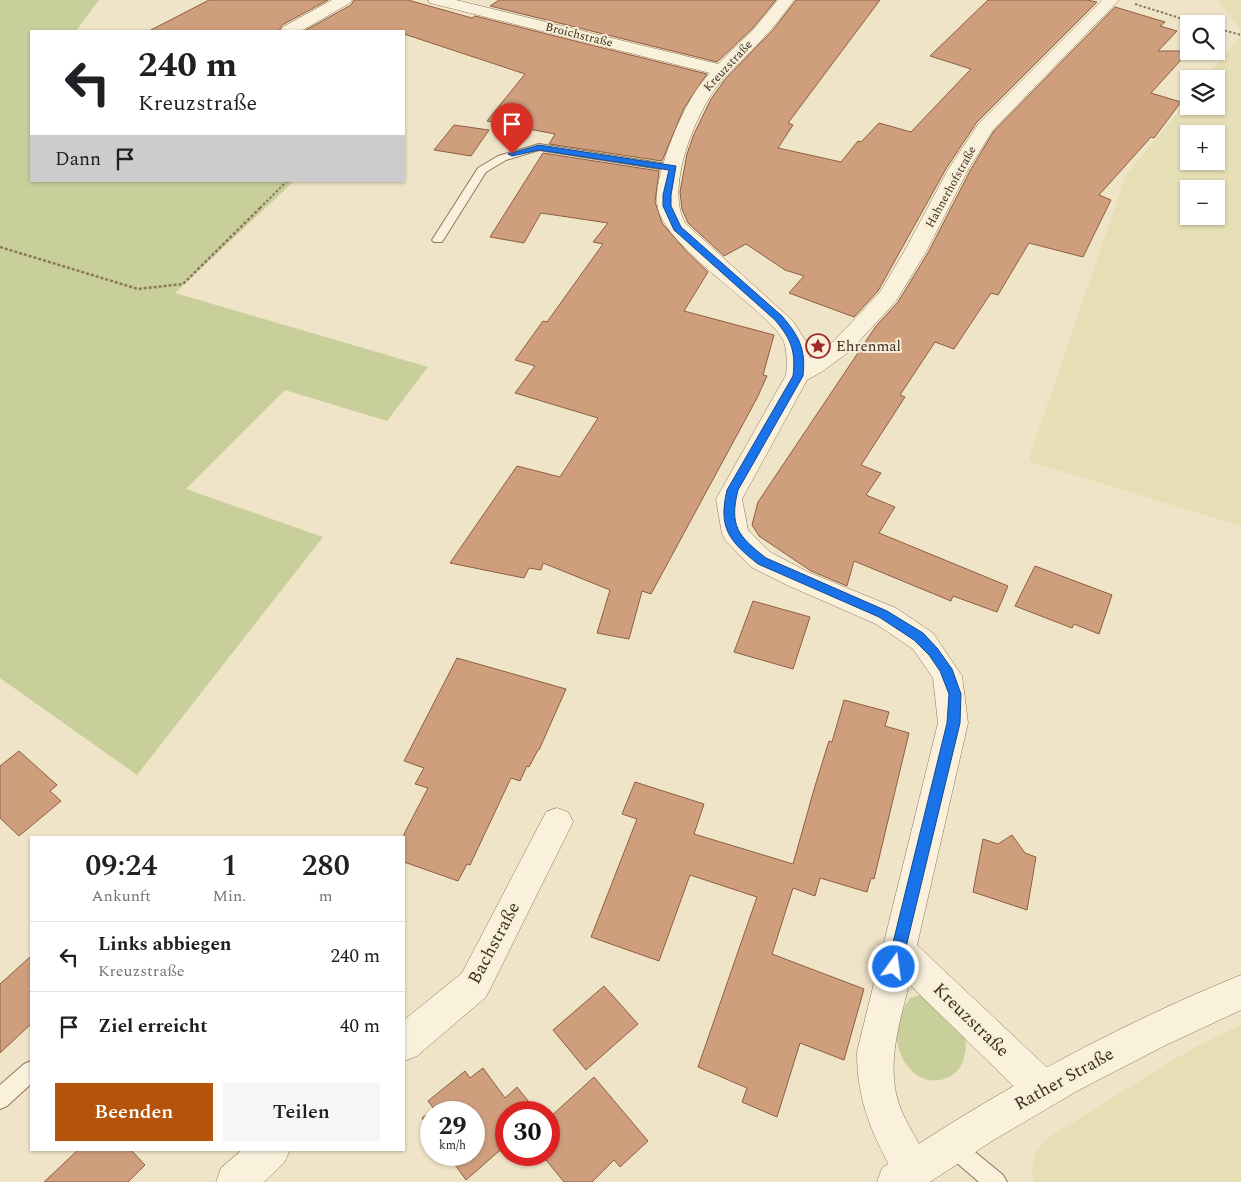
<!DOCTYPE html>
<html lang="de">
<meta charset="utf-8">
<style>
:root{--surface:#fff;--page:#f6f6f6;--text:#202124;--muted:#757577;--line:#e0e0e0;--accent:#b45309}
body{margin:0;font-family:Spectral,serif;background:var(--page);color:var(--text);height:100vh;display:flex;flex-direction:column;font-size:19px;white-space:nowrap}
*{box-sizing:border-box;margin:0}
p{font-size:16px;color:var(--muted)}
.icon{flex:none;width:28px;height:28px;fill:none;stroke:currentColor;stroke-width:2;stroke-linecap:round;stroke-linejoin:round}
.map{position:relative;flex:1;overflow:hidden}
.drawer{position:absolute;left:30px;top:836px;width:375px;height:315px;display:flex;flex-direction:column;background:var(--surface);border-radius:0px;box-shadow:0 1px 4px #0004}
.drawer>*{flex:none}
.top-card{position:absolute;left:30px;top:30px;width:375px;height:152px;border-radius:0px;box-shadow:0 1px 4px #0004;background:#fff;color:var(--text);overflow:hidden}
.tools{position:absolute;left:1180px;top:15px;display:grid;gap:10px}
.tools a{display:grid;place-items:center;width:45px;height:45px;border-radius:0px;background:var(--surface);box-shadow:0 1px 4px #0004;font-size:25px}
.speed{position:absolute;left:420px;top:1101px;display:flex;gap:10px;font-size:25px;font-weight:700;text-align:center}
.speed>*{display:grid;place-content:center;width:65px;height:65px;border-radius:50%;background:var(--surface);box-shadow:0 1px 4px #0004;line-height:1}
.speed small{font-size:12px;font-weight:400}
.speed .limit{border:8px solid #d22;background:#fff;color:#111}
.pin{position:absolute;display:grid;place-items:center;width:42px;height:42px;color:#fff;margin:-51px -21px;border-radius:50% 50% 50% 0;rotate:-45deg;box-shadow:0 0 5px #0007}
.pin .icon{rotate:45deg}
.me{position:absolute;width:55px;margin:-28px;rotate:14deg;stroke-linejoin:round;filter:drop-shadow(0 0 4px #0008)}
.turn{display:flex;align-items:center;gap:18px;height:105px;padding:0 25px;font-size:22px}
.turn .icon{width:65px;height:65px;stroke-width:2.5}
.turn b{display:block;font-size:35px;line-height:42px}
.then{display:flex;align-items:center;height:48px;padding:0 25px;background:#0003;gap:10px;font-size:19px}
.eta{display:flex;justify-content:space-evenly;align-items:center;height:85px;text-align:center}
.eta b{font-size:30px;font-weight:600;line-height:35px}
.primary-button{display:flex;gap:10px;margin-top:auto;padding:10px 25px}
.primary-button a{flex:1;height:58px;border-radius:0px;background:var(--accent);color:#fff;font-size:20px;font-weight:600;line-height:58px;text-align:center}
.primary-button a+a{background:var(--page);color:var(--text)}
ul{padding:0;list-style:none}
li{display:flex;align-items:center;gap:15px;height:70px;padding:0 25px;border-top:1px solid var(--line)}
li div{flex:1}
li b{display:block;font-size:19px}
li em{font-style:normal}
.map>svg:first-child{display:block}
.farmland{fill:#e6deb5;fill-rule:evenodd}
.green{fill:#c9cf9b}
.building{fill:#cf9f7d;stroke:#8d5f41}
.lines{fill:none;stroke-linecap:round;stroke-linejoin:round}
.service-casing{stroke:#8d765c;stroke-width:2}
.minor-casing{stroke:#8d765c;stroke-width:1}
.tertiary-casing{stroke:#8d765c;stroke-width:1}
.path-far1{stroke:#8d765c;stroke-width:2;stroke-dasharray:2.5 2;stroke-linecap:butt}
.path{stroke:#8d765c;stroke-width:2.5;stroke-dasharray:3 2;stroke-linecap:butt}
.service{fill:#faf1dc;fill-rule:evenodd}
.minor{fill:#faf1dc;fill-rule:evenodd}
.tertiary{fill:#faf1dc;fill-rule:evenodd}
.route{fill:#1a73e8;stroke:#114b97}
.labels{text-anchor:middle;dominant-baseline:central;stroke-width:4;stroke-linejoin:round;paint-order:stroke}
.far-street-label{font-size:12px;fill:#3d2e20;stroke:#f7eed8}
.poi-label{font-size:15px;fill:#3d2e20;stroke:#f7eed8;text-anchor:start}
.near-street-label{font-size:18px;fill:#3d2e20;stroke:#f7eed8}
</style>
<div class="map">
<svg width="1241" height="1182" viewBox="0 0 1241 1182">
<rect width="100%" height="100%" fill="#f0e4c8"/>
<g class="farmland">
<path d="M1218 0H1241V31Z"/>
<path d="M1241 35V526L1028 461 1126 175 1189 99V106H1216V79H1205ZM1189 134H1216V161H1189ZM1189 189H1216V216H1189Z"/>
<path d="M1241 1025V1182H1034L1032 1171 1034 1155 1046 1139 1193 1048Z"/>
</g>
<g class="green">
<path d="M0 0H99L76 31H31V181H294L175 293 428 367 387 421 285 390 186 489 323 537 137 775 0 678Z"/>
<path d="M923 994C931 1001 961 1027 964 1034 967 1043 966 1052 963 1061 960 1070 953 1076 944 1079 909 1089 888 1044 900 1015 902 1009 907 1003 910 998Z"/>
</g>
<g class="building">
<path d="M209 0H328L282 25 279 31H149Z"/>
<path d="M354 0H408L472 18 475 16 707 74 684 108 662 161 549 144 555 134 487 121 525 74 404 34V31H304L351 5Z"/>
<path d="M499 0H776L752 29 717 62 490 6Z"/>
<path d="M796 0H880L788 123 793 125 778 148 841 162 858 141 861 142 879 123 911 132 971 69 930 56 988 0H1087L1097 2 977 122 947 167 878 291 854 317 789 293 804 276 785 270 746 244 724 256 688 223 682 209 680 192 687 154 694 134 711 99 726 78 773 30Z"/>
<path d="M1115 7 1165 22 1160 26 1177 31 1158 51H1189L1151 93 1181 102 1154 138 1151 137 1099 195 1111 200 1083 257 1029 243 998 295 991 293 954 349 935 342 900 395 905 397 861 465 881 473 866 495 895 507 879 533 1008 586 997 612 953 596 951 601 854 561 847 586 811 571 759 536 752 525 758 502 876 326 898 302 929 251 971 169 994 131Z"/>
<path d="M454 125 489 130 471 156 434 150Z"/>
<path d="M543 153 659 171 655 202 662 223 687 252 708 272 684 311 774 335 763 375 767 376 757 398 651 594 642 591 629 639 597 633 610 590 543 563 541 570 529 568 524 578 450 563 517 466 560 477 598 418 515 393 535 366 515 360 543 321 547 322 603 244 593 242 608 223 541 213 524 243 490 237Z"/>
<path d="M1035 566 1112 595 1099 634 1074 624 1072 628 1015 606Z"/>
<path d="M753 601 810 617 793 669 734 652Z"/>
<path d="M457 658 566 689 539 750H538L529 767 527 766 520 781 511 778 470 865 467 864 458 881 404 862V834L428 788 415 784 424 768 404 761Z"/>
<path d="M844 700 889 712 885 726 909 733 874 879 871 878 867 892 820 878 815 896 793 888 772 954 864 989 844 1060 800 1043 777 1117 742 1102 747 1088 698 1067 757 897 690 875 659 961 591 937 637 819 622 814 635 782 704 804 694 834 793 864 815 786 829 741 832 742Z"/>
<path d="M19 751 57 785 50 791 61 801 19 836 0 818V766Z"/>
<path d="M1012 835 1025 853 1036 857 1027 910 973 892 983 839 998 844Z"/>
<path d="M31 956V1024L0 1053V984Z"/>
<path d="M604 986 638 1024 586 1070 553 1030Z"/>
<path d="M483 1068 505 1098 517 1087 537 1112H506V1145L466 1180 448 1155H474V1112H431V1131L422 1118 434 1109 428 1101 465 1071 470 1078Z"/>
<path d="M594 1077 648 1141 620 1167 614 1160 592 1182H564L542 1155H549V1118Z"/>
<path d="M78 1150H131L145 1165 128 1182H44Z"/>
</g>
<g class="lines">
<g class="service-casing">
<g id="service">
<path d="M539 144 673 165 678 168 673 171 539 150 506 160 486 172 442 242H434L432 240 478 168 498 156Z"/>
<path d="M31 1061V1084L7 1106 0 1109V1085L24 1064Z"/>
<path d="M951 1135 958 1138 1003 1175 1007 1182H979L944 1152 941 1145 944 1138Z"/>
</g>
</g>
<g class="minor-casing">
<g id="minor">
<path d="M332 0H352L350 3 301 31H281L283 27Z"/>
<path d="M428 0H456L718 64 753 30 778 0H794C780 20 764 38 747 55 738 65 726 74 718 85 695 115 664 190 686 224L793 321 807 343 810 358 834 341 880 292 905 250 949 168 979 123 1102 0H1119L993 130 969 168 927 250 896 301 850 351 823 371 807 380 742 499 748 530 770 552 808 572 896 608 933 633 962 676 968 723 917 945 1056 1076 1061 1089 1056 1102 1043 1107 1030 1102 909 984C899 1026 884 1070 902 1112 911 1132 924 1150 932 1170L927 1182H898C874 1137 857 1105 857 1052L938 723 933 678 913 649 876 624 789 586 751 567 726 541 722 534 716 499 786 375C787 365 787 355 785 345 782 334 771 325 764 318 738 292 666 242 658 209 654 190 662 168 668 149 678 123 690 94 710 73L430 3Z"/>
<path d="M557 808 568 812 573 822 486 997 417 1056 404 1061V1020L462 973 546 812Z"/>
<path d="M242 1150H290L284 1163 264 1182H216L221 1168Z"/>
</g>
</g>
<g class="tertiary-casing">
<path id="tertiary" d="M1241 975V1010L1164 1046 1077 1091 992 1141 930 1182H877L882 1168C995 1092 1115 1026 1241 975Z"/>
</g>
<g class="path-far1">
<path d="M1135 4 1199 24"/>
<path d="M1216 28 1241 35"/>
<path d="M260 208 287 181"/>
</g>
<path class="path" d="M0 247 138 289 183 284 261 207"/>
<use href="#service" class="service"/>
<use href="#minor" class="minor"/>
<use href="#tertiary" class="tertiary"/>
</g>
<path class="route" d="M539 145 676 166 671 195V206L681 227 782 316C799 336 806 349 803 376L738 490C729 526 738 536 766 558L887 611 923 633 937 648 952 669 961 694 960 723 900 972 894 974 889 972 887 967 947 723 949 694 940 671 929 655 914 640 879 617 758 564C729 541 718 528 727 490L793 376C796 351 791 339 775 320L674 230 663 206V195L669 170 539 150 512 156 508 154Z"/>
<defs>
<g id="sight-ring" transform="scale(1.25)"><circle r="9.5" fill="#f7eed8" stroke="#9e2a2b" stroke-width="1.5"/><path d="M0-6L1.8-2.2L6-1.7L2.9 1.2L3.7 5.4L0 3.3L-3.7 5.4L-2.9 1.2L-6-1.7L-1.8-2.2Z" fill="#9e2a2b"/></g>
</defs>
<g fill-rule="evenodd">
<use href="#sight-ring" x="818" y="346"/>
</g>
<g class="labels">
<g class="far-street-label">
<text transform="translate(579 35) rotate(14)">Broichstraße</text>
<text transform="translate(728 66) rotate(-47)">Kreuzstraße</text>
<text transform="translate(951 187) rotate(-61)">Hahnerhofstraße</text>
</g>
<g class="poi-label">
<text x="836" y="346">Ehrenmal</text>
</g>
<g class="near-street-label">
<text transform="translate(494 943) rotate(-62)">Bachstraße</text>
<text transform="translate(971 1020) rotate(44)">Kreuzstraße</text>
<text transform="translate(1064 1079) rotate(-29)">Rather Straße</text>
</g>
</g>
</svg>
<div class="tools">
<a><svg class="icon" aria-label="search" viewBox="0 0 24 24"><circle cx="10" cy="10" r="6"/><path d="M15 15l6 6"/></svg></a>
<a><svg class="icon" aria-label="layers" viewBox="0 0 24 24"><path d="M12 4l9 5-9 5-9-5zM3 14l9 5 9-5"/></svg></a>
<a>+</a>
<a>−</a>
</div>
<div class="speed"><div>29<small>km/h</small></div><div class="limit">30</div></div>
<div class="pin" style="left:512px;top:154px;background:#d93025"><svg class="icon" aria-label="arrive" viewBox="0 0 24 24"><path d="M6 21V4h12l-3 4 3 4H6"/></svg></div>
<svg class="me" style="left:894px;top:967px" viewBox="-20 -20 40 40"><circle r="17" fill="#1a73e8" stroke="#fff" stroke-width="3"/><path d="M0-11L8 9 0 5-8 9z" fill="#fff"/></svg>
<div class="top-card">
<div class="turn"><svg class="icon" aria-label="left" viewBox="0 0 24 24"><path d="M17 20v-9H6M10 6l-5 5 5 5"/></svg><div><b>240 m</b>Kreuzstraße</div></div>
<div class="then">Dann<svg class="icon" aria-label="arrive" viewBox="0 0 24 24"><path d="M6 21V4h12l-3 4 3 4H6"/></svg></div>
</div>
<section class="drawer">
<div class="eta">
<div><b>09:24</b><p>Ankunft</p></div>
<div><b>1</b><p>Min.</p></div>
<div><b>280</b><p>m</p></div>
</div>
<ul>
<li><svg class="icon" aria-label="left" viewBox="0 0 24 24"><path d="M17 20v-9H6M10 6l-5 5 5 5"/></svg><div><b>Links abbiegen</b><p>Kreuzstraße</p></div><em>240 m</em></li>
<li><svg class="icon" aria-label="arrive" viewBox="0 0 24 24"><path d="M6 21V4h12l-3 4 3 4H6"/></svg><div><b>Ziel erreicht</b></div><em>40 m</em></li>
</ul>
<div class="primary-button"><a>Beenden</a><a>Teilen</a></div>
</section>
</div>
